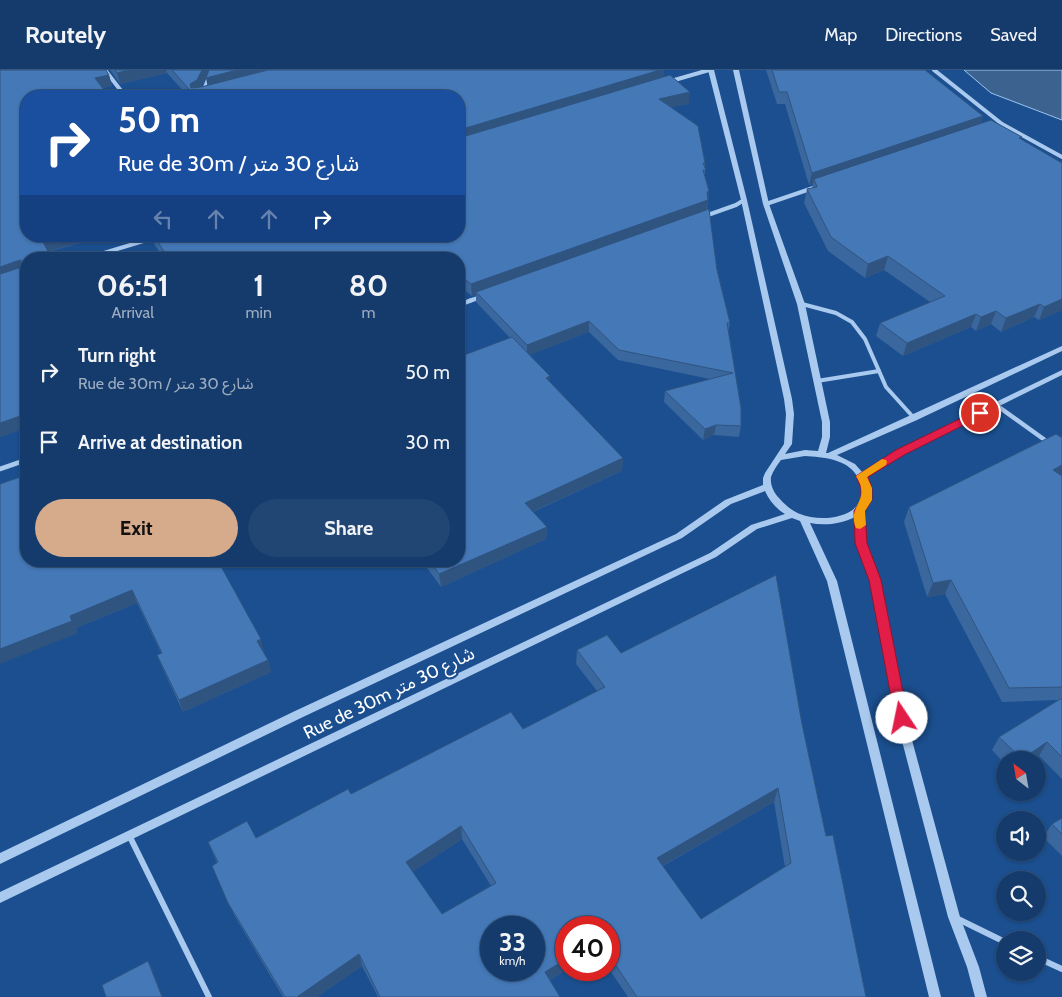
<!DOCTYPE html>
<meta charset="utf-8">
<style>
:root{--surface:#143b6b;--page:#214673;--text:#f1f3f6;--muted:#9dadc1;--line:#33557e;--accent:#d6ab8b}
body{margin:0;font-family:Cabin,"Noto Sans Arabic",sans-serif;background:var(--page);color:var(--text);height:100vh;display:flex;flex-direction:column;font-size:19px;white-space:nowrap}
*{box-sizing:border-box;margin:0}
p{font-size:16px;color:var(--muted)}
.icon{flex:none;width:28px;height:28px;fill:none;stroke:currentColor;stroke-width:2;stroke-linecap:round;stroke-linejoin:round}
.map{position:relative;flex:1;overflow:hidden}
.drawer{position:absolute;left:20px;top:182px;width:445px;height:315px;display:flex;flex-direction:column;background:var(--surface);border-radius:20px;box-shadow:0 1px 4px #0004,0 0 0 1px var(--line)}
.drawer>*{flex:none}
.hud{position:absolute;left:20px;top:20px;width:445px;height:152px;border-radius:20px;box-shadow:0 1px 4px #0004,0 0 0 1px var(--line);background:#1a4fa0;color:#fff;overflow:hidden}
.needle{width:32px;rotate:329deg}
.fabs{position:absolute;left:996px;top:681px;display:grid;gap:10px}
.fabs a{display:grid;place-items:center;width:50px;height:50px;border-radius:50%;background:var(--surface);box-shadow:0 1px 4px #0004,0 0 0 1px var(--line);font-size:25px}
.speed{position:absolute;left:480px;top:846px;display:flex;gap:10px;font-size:25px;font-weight:700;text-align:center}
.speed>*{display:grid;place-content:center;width:65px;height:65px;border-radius:50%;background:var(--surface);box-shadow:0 1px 4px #0004,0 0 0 1px var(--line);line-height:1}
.speed small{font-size:12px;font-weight:400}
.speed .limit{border:8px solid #d22;background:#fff;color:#111}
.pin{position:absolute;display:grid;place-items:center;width:42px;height:42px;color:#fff;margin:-21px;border:2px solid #fff;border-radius:50%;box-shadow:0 1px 5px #0007}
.me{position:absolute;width:55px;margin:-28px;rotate:349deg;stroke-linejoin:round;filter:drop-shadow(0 0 4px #0008)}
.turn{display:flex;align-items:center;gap:18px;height:105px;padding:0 15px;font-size:22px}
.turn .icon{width:65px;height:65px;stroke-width:2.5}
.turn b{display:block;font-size:35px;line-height:42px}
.lanes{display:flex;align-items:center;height:48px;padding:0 15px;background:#0003;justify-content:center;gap:25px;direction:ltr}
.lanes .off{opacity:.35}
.eta{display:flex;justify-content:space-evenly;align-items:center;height:85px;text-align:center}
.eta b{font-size:30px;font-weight:700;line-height:35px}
.primary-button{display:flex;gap:10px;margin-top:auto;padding:10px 15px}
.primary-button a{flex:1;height:58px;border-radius:30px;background:var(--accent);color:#111;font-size:20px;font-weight:700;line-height:58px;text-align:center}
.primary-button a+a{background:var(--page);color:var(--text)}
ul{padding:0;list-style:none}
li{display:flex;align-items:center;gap:15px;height:70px;padding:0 15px}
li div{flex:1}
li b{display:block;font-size:19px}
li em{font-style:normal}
header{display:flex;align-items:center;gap:30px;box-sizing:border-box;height:70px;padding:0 25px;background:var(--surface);border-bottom:1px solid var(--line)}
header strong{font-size:24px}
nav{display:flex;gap:28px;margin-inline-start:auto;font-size:18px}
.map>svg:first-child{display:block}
.water{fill:#3c6290;stroke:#9cc4f0}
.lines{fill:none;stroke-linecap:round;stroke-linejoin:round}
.service{stroke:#a9c9ee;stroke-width:4}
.minor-far2{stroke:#a9c9ee;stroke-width:4}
.minor-far1{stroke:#a9c9ee;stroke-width:4.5}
.minor{stroke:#a9c9ee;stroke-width:6}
.tertiary{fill:#a9c9ee;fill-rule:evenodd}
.wall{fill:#3a679d;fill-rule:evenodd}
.shaded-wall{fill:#305480}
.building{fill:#4478b7;stroke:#305480;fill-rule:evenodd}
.route{fill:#e11d48;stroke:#92132f}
.slow{fill:#f59e0b}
.labels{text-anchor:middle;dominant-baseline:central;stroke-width:4.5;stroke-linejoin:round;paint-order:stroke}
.street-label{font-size:18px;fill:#fff;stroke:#1b4f8f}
</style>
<header>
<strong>Routely</strong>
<nav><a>Map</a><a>Directions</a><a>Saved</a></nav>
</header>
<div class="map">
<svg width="1062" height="927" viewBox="0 0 1062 927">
<rect width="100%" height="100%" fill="#1b4f8f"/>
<path class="water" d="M964 0H1062V50L991 23Z"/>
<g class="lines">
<g class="service">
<path d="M802 234 836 243 852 252 865 269 886 317 914 348"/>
<path d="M817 311 879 301"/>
</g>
<g class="minor-far2">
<path d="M105 0 125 26"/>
<path d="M934 0 1002 54 1062 87"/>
<path d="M671 11 709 0"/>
<path d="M203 22 212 0"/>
<path d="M766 134 819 116"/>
<path d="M705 146 736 135 744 130"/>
<path d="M84 189 160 166"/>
<path d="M469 231 481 227"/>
</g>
<g class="minor-far1">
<path d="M459 235 472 230"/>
<path d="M996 335 1049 373"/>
<path d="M0 399 26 390"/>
</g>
<g class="minor">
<path d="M129 765 209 927"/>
<path d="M956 848 1005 872"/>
<path d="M1038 888 1062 899"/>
</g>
<path class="tertiary" d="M708 0H714L747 130 792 329 794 344 792 374 785 384 805 380 818 381 822 367V352L797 234 763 134 733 0H739L769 134 805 234 830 352V367L826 383H828L1062 276V281L917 350 837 385 855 394 862 402 897 380 1062 300V305L903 384 866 407C870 420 873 430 863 441L865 473 880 511 906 648 960 847 979 897 987 927H975L967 897 948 847 896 648 870 511 857 473 855 447C841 454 825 456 810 453L837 511 941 927H929L827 511 800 451 792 448 757 459 716 487 0 833V822L710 483 751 455 785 444C776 439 769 430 765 421L731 434 682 468 303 647 0 794V783L295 641 676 464 725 430 763 415V408L765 403 784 374 786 344 784 329 741 130ZM805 386C823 387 847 389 857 406 878 444 827 455 800 444 791 440 785 435 779 428 774 423 770 415 771 407 773 401 777 395 781 390Z"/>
</g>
<g class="wall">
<path d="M0 0 109 5 112 16 103 18 104 20 106 26H26V166H105L48 182 26 189V358L0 367Z"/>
<path d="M110 0H664L663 7 689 34 671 37 705 93V106L709 121 707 140 717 200 730 253 728 264 741 356 739 367 714 365 703 370 664 332 665 321 710 309 618 290 589 262 529 285 550 306V312L623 388 622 401 533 442 547 457 546 469 441 517 422 491H459L510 268 476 232V225L472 226 463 219 459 220V189H164L153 172 151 166H459V26H188L167 3 120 14ZM208 3V16L201 17Z"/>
<path d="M766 0H925L983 46 981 54 1021 70 1062 93V240L1039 250 1034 247 1001 262 991 254 976 261 971 257 903 286 876 266 880 253 930 232 884 200 865 208 828 181 804 133 807 119 812 118 813 114 809 115 785 34H777Z"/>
<path d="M1062 365V709L1039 686 1032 690H1005V694L992 680 999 667 1058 630 1002 632 945 524 927 527 904 452 909 437 1061 367Z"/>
<path d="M0 414 218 491 264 581 263 582 268 590 271 602 183 642 162 597 157 585 161 583 137 533 76 558 78 563Z"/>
<path d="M577 580 621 583 802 654 826 766 866 927H628L609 899V858H566V900L550 910 560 927H378L362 896 317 927H283L234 845 212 796 217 793 208 772 256 768 351 724 523 659 597 621 576 594ZM774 732 785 797 701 849 663 796ZM462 769 491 816 442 844 412 802Z"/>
<path d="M1062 748V786L1043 767 1052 754Z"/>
</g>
<g class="shaded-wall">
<path d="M129 0H166L167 3 120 14 117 3Z"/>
<path d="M202 0H209L199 21 194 25 190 14Z"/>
<path d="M237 0H283L208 19 206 8Z"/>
<path d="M660 0H664L663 10 459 72V60Z"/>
<path d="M109 5 112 16 99 19 95 8Z"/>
<path d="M690 22 689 34 658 40 659 29Z"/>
<path d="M983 46 980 58 814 109 813 114 809 115 812 103Z"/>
<path d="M709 121 706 142 476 222V225L472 226 471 214Z"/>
<path d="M56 166H105L46 182 42 170Z"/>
<path d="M888 186 884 200 865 208 868 194Z"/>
<path d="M20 190 25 202 0 211V197Z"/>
<path d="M462 207 463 219 459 220V208Z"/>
<path d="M1062 229V240L1039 250 1044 237Z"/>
<path d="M1040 234 1034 247 1001 262 1006 248Z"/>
<path d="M996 241 991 254 976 261 981 247Z"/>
<path d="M976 244 971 257 903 286 907 273Z"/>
<path d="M589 251V262L527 286V275Z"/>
<path d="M550 306V319L546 308Z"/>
<path d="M26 344V358L0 367V353Z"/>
<path d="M716 355 714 365 703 370 705 359Z"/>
<path d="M623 388 622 401 525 445V433Z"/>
<path d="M1062 395V406L1053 400Z"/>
<path d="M547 457 546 469 441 517 439 504Z"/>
<path d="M951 510 945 524 927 527 933 513Z"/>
<path d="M132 520 137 533 76 558 78 563 0 594V579L70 546Z"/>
<path d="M261 569 264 581 261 583 257 571Z"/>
<path d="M268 590 271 602 183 642 179 630Z"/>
<path d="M1047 672 1039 686 1032 690H1021L1022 689Z"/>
<path d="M778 718 774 732 655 800 657 788Z"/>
<path d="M461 756 462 769 408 805 406 792Z"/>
<path d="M359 884 362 896 317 927H297Z"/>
<path d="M566 889V900L544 913 545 902Z"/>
<path d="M148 891 152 898 163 927H162Z"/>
</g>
<g class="building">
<path d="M0 0H106L109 5 95 8 104 20 102 21 106 26H26V166H56L42 170 52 189H26V344L0 353V204L22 197 25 193 20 190 0 197Z"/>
<path d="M115 0H129L117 3Z"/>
<path d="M172 0H202L197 10 190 14 191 18 201 17 268 0H660L459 60V26H195Z"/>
<path d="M209 0H237L206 8Z"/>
<path d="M772 0H925L983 46 812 103 787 22H779Z"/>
<path d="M670 5 690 22 659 29 698 56 705 93H703L706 100H703L709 121 707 122 708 130 471 214 462 207 459 208V189H169L154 166H459V68Z"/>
<path d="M991 50 1022 67 1019 68 1062 93V229L1044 237 1040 234 1006 248 996 241 981 247 976 244 907 273 880 253 945 226 888 186 868 194 831 167 807 119 817 117 814 109Z"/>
<path d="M709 139 717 200 730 253H727L741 338V356L716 355 705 359 665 321 733 303 619 280 589 251 527 275 476 222Z"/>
<path d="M512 267 550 306 546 308 623 388 525 433 547 457 439 504 430 491H459V287Z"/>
<path d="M1056 364 1062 368V395L1053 400 1062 406V617L1009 618 951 510 933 513 909 437Z"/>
<path d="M26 405V491H218L261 569 257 571 268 590 179 630 157 585 162 583 132 520 70 546 72 551 0 579V414Z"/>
<path d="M776 505 802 654 826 766 833 765 866 927H637L609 885V858H566V889L545 902 560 927H380L359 884 297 927H285L228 833 212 796 218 792 208 772 247 751 256 768 348 719 351 724 511 642 523 659 605 617 577 580 607 565 621 583ZM778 718 791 793 701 849 657 788ZM461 756 496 813 442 844 406 792ZM491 858H534V900H491Z"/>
<path d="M1062 628V687L1047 672 1022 689 999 667Z"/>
<path d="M1062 748V764L1052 754Z"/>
<path d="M148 891 162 927H106L102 915Z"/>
</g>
<path class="route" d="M980 339 985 343 984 345 904 385 868 407 872 418V430L865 441 867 473 881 510 908 648 906 652 902 653 897 652 895 648 869 510 855 473 854 441 861 430V418L856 406 896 380Z"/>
<path class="slow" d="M882 389 886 390 887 392 886 395 867 407 872 418V430L865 441 866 455 860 459 856 458C848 440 864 433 861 418 861 414 858 410 856 406Z"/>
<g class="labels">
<g class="street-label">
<text transform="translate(389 623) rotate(-26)">Rue de 30m شارع 30 متر</text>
</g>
</g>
</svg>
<div class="fabs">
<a><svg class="needle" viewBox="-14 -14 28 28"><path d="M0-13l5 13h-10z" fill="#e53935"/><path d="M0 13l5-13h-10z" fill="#9dadc1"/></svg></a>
<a><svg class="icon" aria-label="sound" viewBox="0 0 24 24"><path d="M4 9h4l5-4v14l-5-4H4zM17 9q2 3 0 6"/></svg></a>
<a><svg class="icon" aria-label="search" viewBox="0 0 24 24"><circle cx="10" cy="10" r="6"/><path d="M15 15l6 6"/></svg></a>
<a><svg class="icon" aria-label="layers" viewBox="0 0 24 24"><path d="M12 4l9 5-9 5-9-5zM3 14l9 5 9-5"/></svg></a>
</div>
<div class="speed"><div>33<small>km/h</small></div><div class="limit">40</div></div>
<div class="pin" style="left:980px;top:343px;background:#d93025"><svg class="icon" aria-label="arrive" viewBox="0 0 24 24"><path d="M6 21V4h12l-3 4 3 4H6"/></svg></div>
<svg class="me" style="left:902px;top:648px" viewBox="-20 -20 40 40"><circle r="19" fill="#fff"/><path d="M0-13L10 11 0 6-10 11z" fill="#e11d48"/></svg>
<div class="hud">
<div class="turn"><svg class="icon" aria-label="right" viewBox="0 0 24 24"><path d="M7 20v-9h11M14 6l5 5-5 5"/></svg><div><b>50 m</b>Rue de 30m / شارع 30 متر</div></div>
<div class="lanes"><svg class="icon off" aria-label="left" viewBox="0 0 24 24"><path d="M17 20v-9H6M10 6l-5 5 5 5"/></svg><svg class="icon off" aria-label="ahead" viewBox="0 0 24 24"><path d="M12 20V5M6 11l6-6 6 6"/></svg><svg class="icon off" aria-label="ahead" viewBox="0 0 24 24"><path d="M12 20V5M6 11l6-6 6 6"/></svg><svg class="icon" aria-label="right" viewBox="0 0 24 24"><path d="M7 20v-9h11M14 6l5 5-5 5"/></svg></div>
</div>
<section class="drawer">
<div class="eta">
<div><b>06:51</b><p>Arrival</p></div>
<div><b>1</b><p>min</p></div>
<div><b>80</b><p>m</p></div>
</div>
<ul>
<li><svg class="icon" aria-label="right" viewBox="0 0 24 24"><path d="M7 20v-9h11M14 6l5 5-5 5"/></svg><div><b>Turn right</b><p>Rue de 30m / شارع 30 متر</p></div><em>50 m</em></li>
<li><svg class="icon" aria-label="arrive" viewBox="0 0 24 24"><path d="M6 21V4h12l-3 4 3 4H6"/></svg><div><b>Arrive at destination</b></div><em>30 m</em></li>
</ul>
<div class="primary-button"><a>Exit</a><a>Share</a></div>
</section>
</div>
